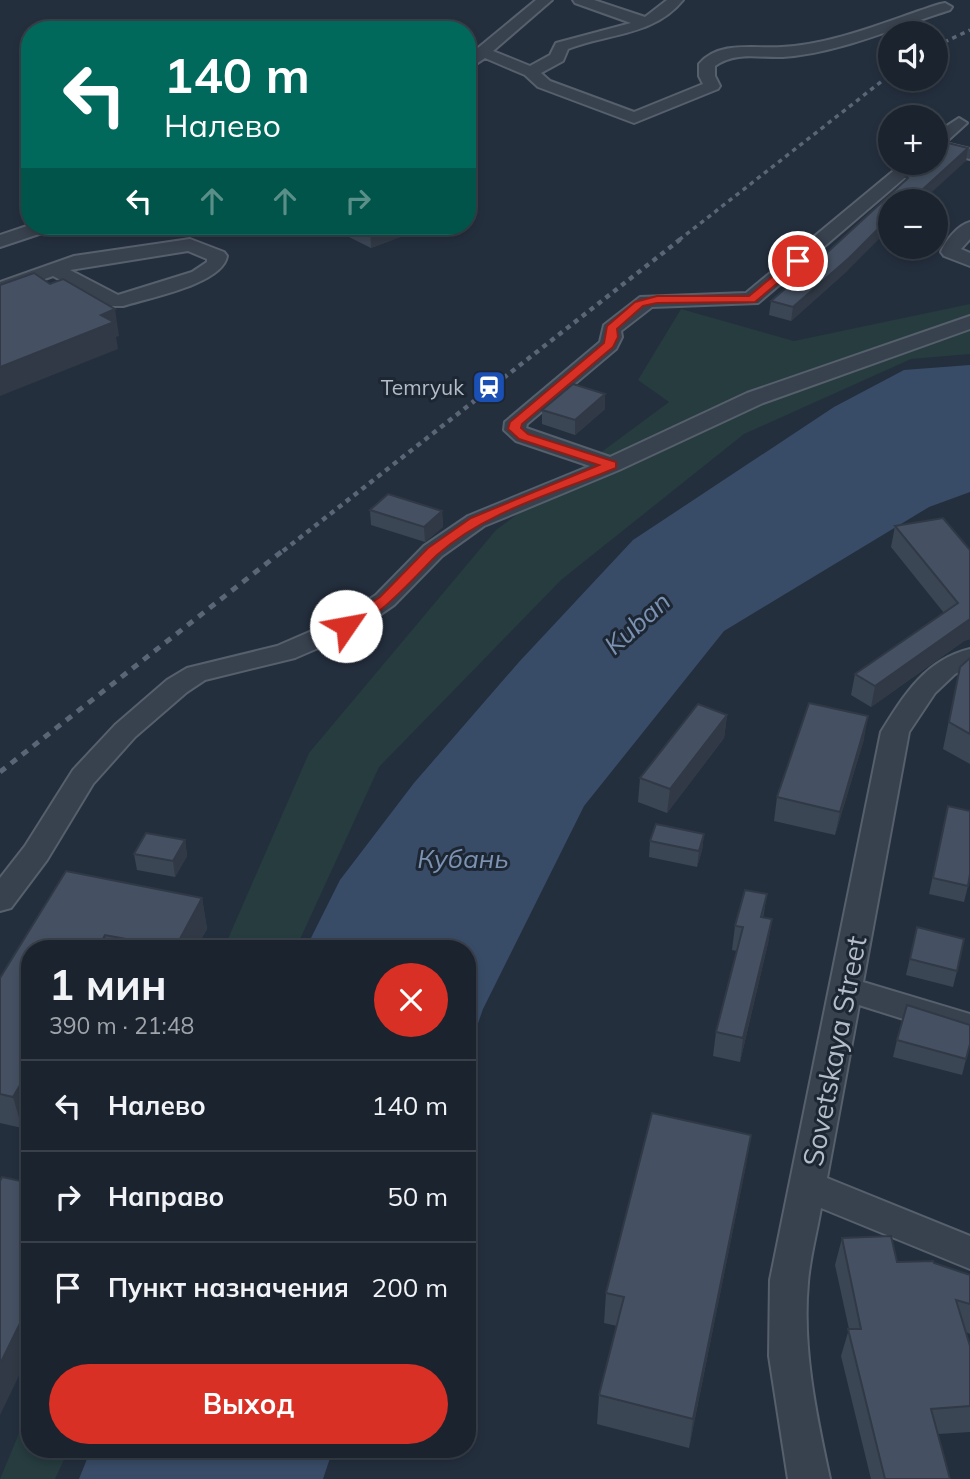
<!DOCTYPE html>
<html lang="ru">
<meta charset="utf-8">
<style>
:root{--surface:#1b232e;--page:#282f3a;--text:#f1f3f6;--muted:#a0a4aa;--line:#39404a;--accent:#d93025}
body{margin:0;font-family:Mulish,sans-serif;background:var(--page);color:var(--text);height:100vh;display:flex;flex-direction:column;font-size:26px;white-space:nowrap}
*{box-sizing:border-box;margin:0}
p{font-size:23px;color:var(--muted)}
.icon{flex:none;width:38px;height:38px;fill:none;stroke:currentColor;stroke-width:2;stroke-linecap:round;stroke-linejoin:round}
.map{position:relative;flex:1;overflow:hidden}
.side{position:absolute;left:21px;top:940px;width:455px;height:518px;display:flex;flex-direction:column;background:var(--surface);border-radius:28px;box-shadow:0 4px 10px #0003,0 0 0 2px var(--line)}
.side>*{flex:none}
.hud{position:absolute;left:21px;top:21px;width:455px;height:214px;border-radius:28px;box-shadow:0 4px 10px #0003,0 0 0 2px var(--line);background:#00695c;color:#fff;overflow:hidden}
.controls{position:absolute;left:878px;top:21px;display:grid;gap:14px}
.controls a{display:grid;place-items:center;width:70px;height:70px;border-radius:50%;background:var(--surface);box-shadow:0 4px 10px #0003,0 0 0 2px var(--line);font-size:35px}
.pin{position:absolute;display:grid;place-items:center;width:60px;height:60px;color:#fff;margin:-30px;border:4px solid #fff;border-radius:50%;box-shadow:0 2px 7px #0007}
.me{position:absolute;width:77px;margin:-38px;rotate:57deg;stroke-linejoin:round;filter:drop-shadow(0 0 5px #0008)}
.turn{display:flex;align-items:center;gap:24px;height:147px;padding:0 28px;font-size:32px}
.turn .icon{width:91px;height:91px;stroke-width:2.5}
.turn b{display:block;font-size:49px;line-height:60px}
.lanes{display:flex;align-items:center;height:66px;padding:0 28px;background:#0003;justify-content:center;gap:35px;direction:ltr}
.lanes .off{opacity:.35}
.round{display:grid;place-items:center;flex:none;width:74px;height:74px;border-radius:37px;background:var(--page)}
.headline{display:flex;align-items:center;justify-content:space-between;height:119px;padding:0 28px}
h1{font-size:42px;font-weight:700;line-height:52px}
.cta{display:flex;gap:14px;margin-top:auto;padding:14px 28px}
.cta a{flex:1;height:80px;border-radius:42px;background:var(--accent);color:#fff;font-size:28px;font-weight:700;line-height:80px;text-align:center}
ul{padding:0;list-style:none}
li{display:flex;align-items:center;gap:21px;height:91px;padding:0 28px;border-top:2px solid var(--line)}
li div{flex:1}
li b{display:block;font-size:26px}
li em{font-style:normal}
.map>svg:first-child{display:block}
.green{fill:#263c3f}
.water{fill:#394c67}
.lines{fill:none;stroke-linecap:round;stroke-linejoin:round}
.minor-casing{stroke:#565f6c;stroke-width:4}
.minor{fill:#38414e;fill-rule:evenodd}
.rail-far2{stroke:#5a6575;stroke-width:3.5;stroke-dasharray:4.5 4.5;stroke-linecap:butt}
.rail-far1{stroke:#5a6575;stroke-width:4.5;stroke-dasharray:5 5;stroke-linecap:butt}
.rail{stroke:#5a6575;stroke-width:5;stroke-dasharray:7 7;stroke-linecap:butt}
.wall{fill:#3b4654}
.shaded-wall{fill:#303945}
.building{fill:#455162;stroke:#303945;stroke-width:2}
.route{fill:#d93025;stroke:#8d1f18;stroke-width:2}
.labels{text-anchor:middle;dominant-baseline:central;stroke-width:6;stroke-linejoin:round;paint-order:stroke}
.far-poi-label{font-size:21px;fill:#b4bcc9;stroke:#1d2633;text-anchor:end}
.water-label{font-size:26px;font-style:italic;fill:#7c92b1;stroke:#1d2633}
.near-street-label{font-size:28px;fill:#b4bcc9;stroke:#1d2633}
</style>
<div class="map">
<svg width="970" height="1479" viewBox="0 0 970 1479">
<rect width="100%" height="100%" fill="#242f3e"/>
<g class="green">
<path d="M970 304V354L911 359 744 434 561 580 379 767 296 948H224L309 753 496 530 669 402 638 380 681 309 794 341Z"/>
<path d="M30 1407V1449H69L55 1479H0Z"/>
</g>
<g class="water">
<path d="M970 365V492L929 507 724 631 584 806 483 1009 467 1055V948H306L340 880 414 783 519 662 633 540 834 407 904 370Z"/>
<path d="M91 1449H333L323 1479H79Z"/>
</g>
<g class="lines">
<g class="minor-casing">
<g id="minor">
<path d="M536 0H552L493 51 530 66 550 55 556 43 631 23 575 3 573 0H594L645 17 667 0H683C654 36 609 33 568 49L563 61 541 73 550 81 634 112 703 84 699 76V64C719 40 755 49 782 47 836 44 889 20 940 4L945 3 952 7 950 10C896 27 840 53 783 57 759 58 736 51 715 66V76L720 86 718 89 634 123 538 87 525 75 485 58 467 70V57Z"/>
<path d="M959 118 967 123 945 143 970 149V159L936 151V133Z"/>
<path d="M903 163H922L758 303 652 307 621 331 622 337 616 349 527 424 526 428 610 457 747 393 970 316V329L763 403 619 470 484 526 442 556 394 605 355 632 295 658 205 680 187 692 135 737 93 784 47 860 11 908 0 911V878L25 846 73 770 115 725 167 680 187 668 277 646 337 620 376 595 424 546 468 516 590 466 516 441 504 430 505 422 600 342 604 325 640 297 746 293Z"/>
<path d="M970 222V239L961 249 970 253V266L944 256 941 252C945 241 958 225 970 222Z"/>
<path d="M30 225 53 226 51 230 0 247V235Z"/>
<path d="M190 239 224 252 227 256C223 284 148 298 123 306H109L53 276 0 295V282L74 256ZM188 251 207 259V262L192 272 118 295 70 270Z"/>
<path d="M970 649V666L955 674 935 693 909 732 863 982 970 1014V1040L859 1005 827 1178 970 1236V1269L821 1208C817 1232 810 1257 808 1282 802 1348 816 1414 830 1479H788L769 1356 770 1280 881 732C904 695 925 660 970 649Z"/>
</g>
</g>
<use href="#minor" class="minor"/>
<g class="rail-far2">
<path d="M936 46 970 30"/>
<path d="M679 240 891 74"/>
</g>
<path class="rail-far1" d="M283 551 682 238"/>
<path class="rail" d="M0 772 285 549"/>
</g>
<g class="wall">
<path d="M968 148 966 161 891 201 847 271 791 321 769 315 771 301 831 249 906 180V177Z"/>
<path d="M327 226H429L371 248Z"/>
<path d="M605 409 575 435 542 424V410Z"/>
<path d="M370 510 442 511 443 527 425 542 371 525Z"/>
<path d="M895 526 970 550V639L964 641 871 707 851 695 855 674 944 613 891 547Z"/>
<path d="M970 658V764L943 749 960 667Z"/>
<path d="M727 715 724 738 667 813 638 802 640 778Z"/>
<path d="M864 739 835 835 774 821 777 797Z"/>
<path d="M948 806 968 886 964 902 929 894Z"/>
<path d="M704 834 702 850 697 867 649 857 650 841Z"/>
<path d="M185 840 187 856 175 877 137 870 134 854Z"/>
<path d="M66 871 202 898 207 929 196 948H30V1114L22 1128 0 1123V978Z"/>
<path d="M767 894 763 918 772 919 768 943 740 1062 713 1056 716 1032 737 951 732 950 735 926Z"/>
<path d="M917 927 957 971 953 987 906 975Z"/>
<path d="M897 1040 970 1044 962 1075 893 1057Z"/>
<path d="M746 1165 689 1448 597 1424 599 1395 617 1326 604 1323 606 1293Z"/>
<path d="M842 1238 897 1262 934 1263 970 1275V1334L966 1332 970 1346V1432L938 1434 950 1479H871L841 1356 849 1329 835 1265Z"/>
</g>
<g class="shaded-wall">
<path d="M968 148 966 161 922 201H910Z"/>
<path d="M891 216V227L847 271 791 321 793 307Z"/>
<path d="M370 226H429L371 248Z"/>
<path d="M115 309 119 336 116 337 118 349 0 396V367L101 315Z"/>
<path d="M605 394V409L575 435V420Z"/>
<path d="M442 511 443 527 425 542 424 527Z"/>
<path d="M970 619V639L964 641 871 707 875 686Z"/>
<path d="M727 715 724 738 667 813 670 789Z"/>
<path d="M868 716 864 739 835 835 840 812Z"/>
<path d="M704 834 702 850 697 867 699 851Z"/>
<path d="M185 840 187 856 175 877 173 861Z"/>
<path d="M202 898 207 929 196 948H175Z"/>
<path d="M772 919 768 943 740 1062 743 1038Z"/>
<path d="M105 935 108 948H98Z"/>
<path d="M30 1068V1114L22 1128 13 1097Z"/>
<path d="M751 1135 746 1165 689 1448 693 1419Z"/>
<path d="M30 1303V1353L0 1415V1364Z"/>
</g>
<g class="building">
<path d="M948 143 968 148 910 201H891V216L849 258 793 307 771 301 831 249 908 178 906 177 924 163H936V153Z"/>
<path d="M34 273 50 284 63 279 115 309 101 315 114 322 0 367V285Z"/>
<path d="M573 384 605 394 575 420 542 410Z"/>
<path d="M388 494 442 511 424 527 370 510Z"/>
<path d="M943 518 970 550V619L875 686 855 674 958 603 895 526Z"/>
<path d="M970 658V734L949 722 960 667Z"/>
<path d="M809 703 868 716 840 812 777 797Z"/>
<path d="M698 704 727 715 670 789 640 778Z"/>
<path d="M948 806 970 811V874L968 886 933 878Z"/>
<path d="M656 824 704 834 699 851 650 841Z"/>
<path d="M146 833 185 840 173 861 134 854Z"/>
<path d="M66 871 202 898 175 948 105 935 98 948H30V1068L13 1097 0 1094V978Z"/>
<path d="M745 890 767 894 761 917 772 919 743 1038 716 1032 743 927 735 926Z"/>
<path d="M917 927 964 939 957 971 910 959Z"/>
<path d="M907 1005 970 1025V1044L966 1059 897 1040Z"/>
<path d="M652 1113 751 1135 693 1419 599 1395 624 1297 606 1293Z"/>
<path d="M2 1177 30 1183V1303L0 1364V1181Z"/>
<path d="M891 1236 897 1262 933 1261 934 1263 970 1275V1304L956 1300 970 1346V1406L931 1409 950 1479H885L848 1329H861L842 1238Z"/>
</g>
<path class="route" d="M794 259 804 261 755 302 657 303 643 306 617 329 618 337 613 347 522 424 521 428 528 434 616 462V468C556 493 486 511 437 555 419 572 365 635 341 629L338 626 341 623 380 597 428 548 471 518 599 465 519 439 508 429 510 422 604 343 607 326 635 302 657 296H749Z"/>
<defs>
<g id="station-square" transform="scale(1.75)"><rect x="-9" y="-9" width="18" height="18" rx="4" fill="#1a4fb4" stroke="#1d2633"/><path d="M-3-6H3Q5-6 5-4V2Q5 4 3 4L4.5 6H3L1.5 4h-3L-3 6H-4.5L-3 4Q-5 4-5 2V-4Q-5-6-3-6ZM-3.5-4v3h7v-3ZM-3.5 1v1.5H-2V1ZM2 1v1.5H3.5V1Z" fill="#fff"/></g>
</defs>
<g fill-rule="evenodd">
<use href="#station-square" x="489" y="387"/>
</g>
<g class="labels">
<g class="far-poi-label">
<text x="464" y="387">Temryuk</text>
</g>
<g class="water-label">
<text transform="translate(637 623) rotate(-42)">Kuban</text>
<text x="463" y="858">Кубань</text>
</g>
<g class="near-street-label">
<text transform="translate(834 1051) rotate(-79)">Sovetskaya Street</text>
</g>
</g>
</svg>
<div class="controls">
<a><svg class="icon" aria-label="sound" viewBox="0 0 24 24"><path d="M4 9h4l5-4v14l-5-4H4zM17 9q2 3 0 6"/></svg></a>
<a>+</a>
<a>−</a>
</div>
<div class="pin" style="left:798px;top:261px;background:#d93025"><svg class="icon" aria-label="arrive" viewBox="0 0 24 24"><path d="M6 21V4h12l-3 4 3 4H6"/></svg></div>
<svg class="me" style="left:346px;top:626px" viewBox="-20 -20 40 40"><circle r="19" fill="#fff"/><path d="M0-13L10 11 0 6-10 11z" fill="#d93025"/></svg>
<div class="hud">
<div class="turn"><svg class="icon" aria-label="left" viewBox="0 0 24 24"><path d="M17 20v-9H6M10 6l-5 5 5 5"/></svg><div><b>140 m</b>Налево</div></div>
<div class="lanes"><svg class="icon" aria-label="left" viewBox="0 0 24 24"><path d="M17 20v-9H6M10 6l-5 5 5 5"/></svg><svg class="icon off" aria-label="ahead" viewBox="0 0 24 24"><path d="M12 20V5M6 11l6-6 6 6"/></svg><svg class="icon off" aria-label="ahead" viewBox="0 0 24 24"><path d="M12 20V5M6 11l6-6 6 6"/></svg><svg class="icon off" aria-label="right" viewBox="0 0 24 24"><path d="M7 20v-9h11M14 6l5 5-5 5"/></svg></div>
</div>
<section class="side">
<div class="headline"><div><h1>1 мин</h1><p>390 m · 21:48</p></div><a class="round" style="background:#d93025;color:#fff"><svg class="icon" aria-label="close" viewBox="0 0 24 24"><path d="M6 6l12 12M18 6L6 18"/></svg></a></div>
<ul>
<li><svg class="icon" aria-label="left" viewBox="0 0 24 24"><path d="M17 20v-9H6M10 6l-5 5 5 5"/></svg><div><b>Налево</b></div><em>140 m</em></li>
<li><svg class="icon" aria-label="right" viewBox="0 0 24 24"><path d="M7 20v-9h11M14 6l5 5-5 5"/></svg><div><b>Направо</b></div><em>50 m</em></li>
<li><svg class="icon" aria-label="arrive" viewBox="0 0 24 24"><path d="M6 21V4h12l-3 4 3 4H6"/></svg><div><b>Пункт назначения</b></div><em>200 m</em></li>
</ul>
<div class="cta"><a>Выход</a></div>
</section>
</div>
